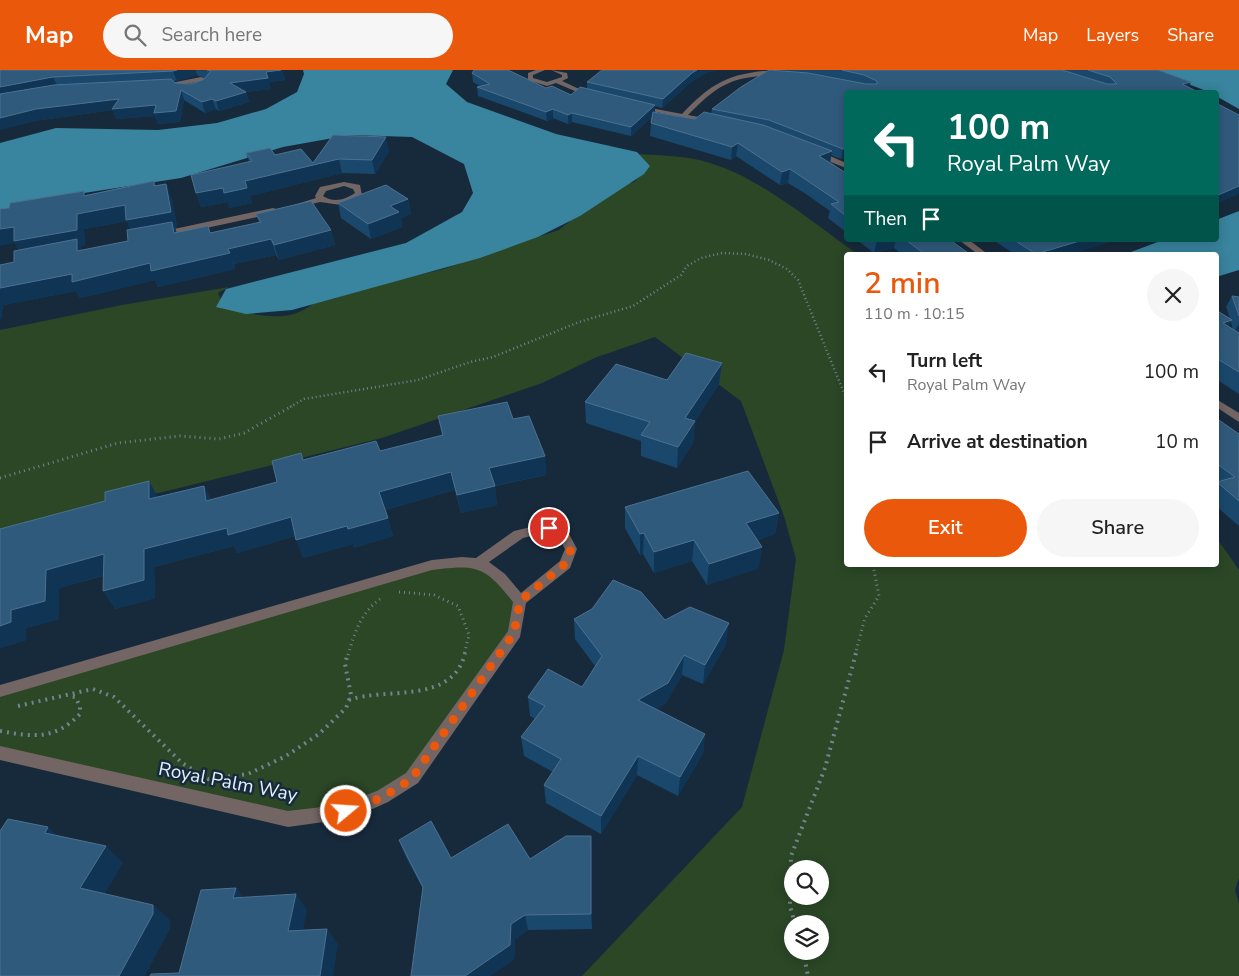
<!DOCTYPE html>
<meta charset="utf-8">
<style>
:root{--surface:#fff;--page:#f6f6f6;--text:#222;--muted:#767676;--accent:#ea580c}
body{margin:0;font-family:"Nunito Sans",sans-serif;background:var(--page);color:var(--text);height:100vh;display:flex;flex-direction:column;font-size:19px;white-space:nowrap}
*{box-sizing:border-box;margin:0}
p{font-size:16px;color:var(--muted)}
.icon{flex:none;width:28px;height:28px;fill:none;stroke:currentColor;stroke-width:2;stroke-linecap:round;stroke-linejoin:round}
.map{position:relative;flex:1;overflow:hidden}
.sheet{position:absolute;left:844px;top:182px;width:375px;height:315px;display:flex;flex-direction:column;background:var(--surface);border-radius:5px;box-shadow:0 2px 12px #0003}
.sheet>*{flex:none}
.guide{position:absolute;left:844px;top:20px;width:375px;height:152px;border-radius:5px;box-shadow:0 2px 12px #0003;background:#00695c;color:#fff;overflow:hidden}
.controls{position:absolute;left:784px;top:790px;display:grid;gap:10px}
.controls a{display:grid;place-items:center;width:45px;height:45px;border-radius:50%;background:var(--surface);box-shadow:0 2px 12px #0003;font-size:25px}
.pin{position:absolute;display:grid;place-items:center;width:42px;height:42px;color:#fff;margin:-21px;border:2px solid #fff;border-radius:50%;box-shadow:0 1px 5px #0007}
.me{position:absolute;width:55px;margin:-28px;rotate:72deg;stroke-linejoin:round;filter:drop-shadow(0 0 4px #0008)}
.turn{display:flex;align-items:center;gap:18px;height:105px;padding:0 20px;font-size:22px}
.turn .icon{width:65px;height:65px;stroke-width:2.5}
.turn b{display:block;font-size:35px;line-height:42px}
.then{display:flex;align-items:center;height:48px;padding:0 20px;background:#0003;gap:10px;font-size:19px}
.round{display:grid;place-items:center;flex:none;width:52px;height:52px;border-radius:26px;background:var(--page)}
.overview{display:flex;align-items:center;justify-content:space-between;height:85px;padding:0 20px}
h1{font-size:30px;font-weight:600;line-height:38px;color:var(--accent)}
.button{display:flex;gap:10px;margin-top:auto;padding:10px 20px}
.button a{flex:1;height:58px;border-radius:30px;background:var(--accent);color:#fff;font-size:20px;font-weight:600;line-height:58px;text-align:center}
.button a+a{background:var(--page);color:var(--text)}
ul{padding:0;list-style:none}
li{display:flex;align-items:center;gap:15px;height:70px;padding:0 20px}
li div{flex:1}
li b{display:block;font-size:19px}
li em{font-style:normal}
header{display:flex;align-items:center;gap:30px;box-sizing:border-box;height:70px;padding:0 25px;background:var(--accent);color:#fff}
header strong{font-size:24px}
nav{display:flex;gap:28px;margin-inline-start:auto;font-size:18px}
.search{width:350px;height:45px;background:var(--page);display:flex;align-items:center;gap:12px;box-sizing:border-box;padding:0 18px;border-radius:28px;color:var(--muted);font-size:19px}
.map>svg:first-child{display:block}
.green{fill:#2b4726;fill-rule:evenodd}
.water{fill:#39849e}
.lines{fill:none;stroke-linecap:round;stroke-linejoin:round}
.path-far2{stroke:#738392;stroke-width:2.5;stroke-dasharray:1 3;stroke-linecap:butt}
.path-far1{stroke:#738392;stroke-width:3;stroke-dasharray:1 4;stroke-linecap:butt}
.path{stroke:#738392;stroke-width:4;stroke-dasharray:2 5;stroke-linecap:butt}
.minor{fill:#736563;fill-rule:evenodd}
.wall{fill:#1a486d;fill-rule:evenodd}
.shaded-wall{fill:#103453}
.building{fill:#305a7c;stroke:#4c7190}
.route{stroke:#ea580c;stroke-width:9;stroke-dasharray:0 16.2}
.labels{text-anchor:middle;dominant-baseline:central;stroke-width:5;stroke-linejoin:round;paint-order:stroke}
.near-street-label{font-size:19px;fill:#e4f0fc;stroke:#172a3c}
</style>
<header>
<strong>Map</strong>
<div class="search"><svg class="icon" aria-label="search" viewBox="0 0 24 24"><circle cx="10" cy="10" r="6"/><path d="M15 15l6 6"/></svg>Search here</div>
<nav><a>Map</a><a>Layers</a><a>Share</a></nav>
</header>
<div class="map">
<svg width="1239" height="906" viewBox="0 0 1239 906">
<rect width="100%" height="100%" fill="#172a3c"/>
<g class="green">
<path d="M630 84C657 85 684 85 710 93 761 108 814 154 859 185H846V495H1216V467L1239 500V808L1235 820 1239 834V906H582L742 737 784 580 796 489 784 446 741 331 655 267 597 287 542 313 382 368 0 462V260L122 235 229 217 218 223 225 238C244 243 271 249 290 245 307 242 319 227 334 222 379 205 430 210 472 188L559 160 592 133 621 116 634 112 641 105ZM792 799H820V826H792ZM792 854H820V881H792Z"/>
<path d="M480 492 520 531 515 563 393 722 288 749 0 683V621L432 495Z"/>
</g>
<g class="water">
<path d="M303 0H453L446 14 467 32 556 64 637 82 650 96 644 104 580 146 538 167 480 188 292 240 246 244 216 237 226 219 406 173 462 142 473 123 464 94 412 67 350 65 283 77 181 108 84 123 0 140V73L56 58 158 60 217 53 266 39 297 22 304 4Z"/>
<path d="M1152 0H1239V39L1216 26V22H1209Z"/>
<path d="M1239 141V200L1216 207V185H1123L1163 170H1216V150Z"/>
</g>
<g class="lines">
<path class="path-far2" d="M290 337 304 329 418 310 470 292 493 287 579 252 633 236 681 205 687 196 701 188 722 183 746 184 769 190 787 199 798 210 846 328"/>
<g class="path-far1">
<path d="M0 408 118 373 180 366 219 369 244 363 292 336"/>
<path d="M399 522 434 525 458 536 469 565 464 585"/>
<path d="M348 585C355 562 360 544 380 529"/>
<path d="M855 585 865 548 879 526 873 495"/>
</g>
<g class="path">
<path d="M349 630C385 617 453 635 465 583"/>
<path d="M18 636 93 619 114 627 182 693 208 709 248 704 286 686 319 664 346 638 351 625 345 594 348 583"/>
<path d="M0 661C33 667 55 670 80 644V636L75 627 68 626"/>
<path d="M795 854 790 836 791 786 825 698 856 583"/>
<path d="M803 881 808 906"/>
</g>
<g class="minor">
<path d="M536 0H545L533 5V8L547 12 562 7V5L551 0 567 3 568 8 562 11 594 26 589 27 556 13 547 16 528 10V3Z"/>
<path d="M763 1H780L783 3 780 5C734 6 720 12 688 45L714 50V54L637 38 640 36 682 44C708 17 724 5 763 1Z"/>
<path d="M201 7 209 9 211 15 202 20 199 18 205 13 201 11 170 17 161 15Z"/>
<path d="M813 81H819L846 93V98L813 85Z"/>
<path d="M344 112 360 115 362 126 353 131 341 135 320 132 295 138 291 136 316 128 315 126 320 117ZM344 116 353 119 355 123C345 130 333 133 323 126L326 121Z"/>
<path d="M273 138 276 139V143L160 168 156 165 160 162Z"/>
<path d="M959 170H969L989 185H979Z"/>
<path d="M1216 329 1239 343V352L1216 337Z"/>
<path d="M539 455 568 462 577 479 570 498 526 533 520 567 418 713 388 732 368 741 338 750 288 757 0 690V676L288 741 322 737 353 730 377 721 406 703 508 561 513 532C485 496 477 494 432 500L0 627V615L432 490 462 487 476 488 514 461ZM539 464 559 468 565 479 560 491 521 523 505 504 489 492 523 468Z"/>
</g>
</g>
<g class="wall">
<path d="M0 0H282L285 10 269 12 271 19 246 22 249 32 219 41 216 39 205 43 184 30 180 52 158 54 155 46 116 49 113 40 41 50ZM197 5 204 8 203 10 190 14 175 13 174 11Z"/>
<path d="M779 0H1158L1191 12 1188 17 846 22V87L841 89 831 85 830 92 846 103V162L828 148 830 141 806 124 788 113 780 115 736 86 731 90 650 66 651 53 652 47 631 66 572 52 568 54 553 48 547 51 478 26 477 17 480 16 473 12 472 3 546 18 571 25 587 19V12L706 3 691 12 662 38 655 36V42L695 49 711 44 712 39 779 1Z"/>
<path d="M389 81 375 104 342 103 250 126 252 133 229 138 228 132 201 137 196 123 249 92 246 83 275 85 313 93Z"/>
<path d="M154 111 156 116 172 129 177 157 175 158 177 163H210L259 153 256 144 331 160 335 175 279 190 276 185 234 194 235 199 158 217 155 210 80 228 76 221 3 235 1 249 0 195 14 192 19 180 15 173 86 125ZM127 151 130 159 128 171 82 180 80 176 85 175 84 159Z"/>
<path d="M408 129 411 144 401 148 402 157 371 169 341 148 338 133Z"/>
<path d="M857 170H950L971 185H903L894 178 874 183Z"/>
<path d="M993 170H1116L1065 185H1016Z"/>
<path d="M1232 226 1239 227V260L1236 261 1239 263V324L1216 309V240L1230 248 1226 237ZM1231 252 1233 260 1228 257Z"/>
<path d="M722 293 719 314 695 351 693 373 677 398 641 386V371L586 353 585 332 667 310Z"/>
<path d="M438 346 513 349 545 386 546 405 495 416 497 435 461 443 455 420 385 440 393 466 354 478 353 474 303 488 295 466 237 483 234 476 154 497 155 528 115 539 103 506 59 518V549L26 558V570L0 578V459L105 431 149 411 157 427 204 416 211 430 277 412 303 390 380 381 442 365Z"/>
<path d="M1216 348 1239 364V456L1216 436Z"/>
<path d="M625 437 779 443 775 464 757 470 759 498 707 515 692 491 654 503 643 484 640 485 625 458Z"/>
<path d="M574 549 665 550 726 574 703 614 682 605 666 633 656 639 705 664 703 683 678 726 637 705 601 764 546 733 544 715 553 702 524 686 521 667 535 649 530 646 528 627 582 617 595 596 575 569Z"/>
<path d="M399 770 451 788 530 789 592 783V859L528 860 515 869 514 890 423 819 406 787Z"/>
</g>
<g class="shaded-wall">
<path d="M177 0H196L197 5 177 11 173 1Z"/>
<path d="M282 0 285 10 269 12 271 19 246 22 249 32 219 41 216 31 230 13 266 2Z"/>
<path d="M697 0H719L706 3 691 12 662 38 663 29 692 3Z"/>
<path d="M53 7 58 17 0 28V17Z"/>
<path d="M1191 12 1186 22 1182 14Z"/>
<path d="M181 20 184 30 180 52 158 54 155 46 116 49 113 40 41 50 0 60V48L36 39Z"/>
<path d="M212 29 216 39 205 43 202 32Z"/>
<path d="M655 35V44L631 66V57Z"/>
<path d="M553 39V48L547 51 546 42Z"/>
<path d="M572 43V52L568 54V45Z"/>
<path d="M386 67 389 81 375 104 372 90Z"/>
<path d="M738 73 736 86 731 90 732 77Z"/>
<path d="M846 78V87L841 89 843 79Z"/>
<path d="M832 81 830 94 819 86Z"/>
<path d="M339 89 342 103 250 126 252 133 229 138 228 132 201 137 196 123 223 118 245 111Z"/>
<path d="M790 99 788 113 780 115 782 102Z"/>
<path d="M166 114 172 129 177 157 175 158 178 167 133 166 127 151 84 159 85 175 80 176 85 185 23 187 15 173 0 176V159L77 144Z"/>
<path d="M1239 116V124L1216 134V126Z"/>
<path d="M408 129 411 144 401 148 402 157 371 169 368 154 390 136Z"/>
<path d="M331 160 335 175 279 190 274 175Z"/>
<path d="M271 169 276 185 234 194 228 179Z"/>
<path d="M877 170H896L894 178 874 183Z"/>
<path d="M1083 170H1116L1065 185H1035L1036 184Z"/>
<path d="M230 183 235 199 158 217 155 210 80 228 76 221 3 235 1 249H0V218L72 204Z"/>
<path d="M1232 250 1223 265V253Z"/>
<path d="M1239 253V260L1234 262Z"/>
<path d="M722 293 719 314 695 351 693 373 677 398 678 377 685 348Z"/>
<path d="M545 386 546 405 492 416 489 398Z"/>
<path d="M451 402 455 420 384 440 379 422Z"/>
<path d="M149 411 159 429H149Z"/>
<path d="M204 416 213 434 206 431Z"/>
<path d="M495 416 497 435 461 443 457 425Z"/>
<path d="M779 443 775 464 743 474 746 453Z"/>
<path d="M291 447 298 465 237 483 234 476 154 497 155 528 115 539 103 521 144 479 227 458Z"/>
<path d="M388 448 393 466 354 478 353 474 303 488 296 470 347 456Z"/>
<path d="M644 463 643 484 640 485V464Z"/>
<path d="M694 470 692 491 654 503V482Z"/>
<path d="M762 477 759 498 707 515 709 494Z"/>
<path d="M104 484 116 502 59 518V549L26 558V570L0 578V556L11 540 46 500Z"/>
<path d="M729 553 726 574 703 614 705 595Z"/>
<path d="M684 585 682 605 666 633 637 650 638 630Z"/>
<path d="M705 664 703 683 678 726 680 707Z"/>
<path d="M638 686 637 705 601 764V746Z"/>
<path d="M48 757 67 775 45 763Z"/>
<path d="M591 766 592 783V859L591 844Z"/>
<path d="M106 776 123 793 99 834 80 818Z"/>
<path d="M236 818 249 834 233 828Z"/>
<path d="M296 824 307 840 300 875 288 861Z"/>
<path d="M153 835 170 850V859L145 906H119Z"/>
<path d="M525 845 528 860 515 869 514 890 490 906H465L511 854Z"/>
<path d="M327 859 338 874 333 906H320Z"/>
</g>
<g class="building">
<path d="M0 0H177L173 1 53 7 0 17Z"/>
<path d="M207 0H281L266 2 268 8 230 13 246 22 216 31 212 29 202 32 181 20 176 41 154 43 156 35 112 39 119 29 36 39 0 48V24L54 15 171 9 175 13 190 14 203 10 211 1Z"/>
<path d="M474 0H508L546 18 552 16 571 25 580 17 655 35 631 57 572 43 568 45 553 39 546 42 477 17 490 14 472 3Z"/>
<path d="M602 0H697L692 3 663 29 587 12Z"/>
<path d="M769 0 808 3 866 14H877V11L864 5 842 0H1062L1107 14H1117L1110 7 1088 0H1158L1191 12 1182 14 1198 22H846V78L843 79 769 50 712 39 741 17Z"/>
<path d="M1216 33 1239 45V116L1216 126Z"/>
<path d="M653 42 695 49 704 42 763 55 832 81 819 86 846 103V146L831 134 839 132 790 99 782 102 738 73 732 77 651 53Z"/>
<path d="M333 65 386 67 372 90 339 89 245 111 247 118 224 123 223 118 196 123 191 105 252 91 246 83 270 78 275 85 301 79 313 93Z"/>
<path d="M154 111V116L166 114 171 142 126 150 125 135 77 144V160L14 171V157L0 159V139L9 138 10 133 84 121V126Z"/>
<path d="M386 115 408 129 390 136 399 142 368 154 338 133Z"/>
<path d="M311 131 331 160 274 175 271 169 228 179 230 183 151 201 150 193 72 212V204L0 218V195L14 192V181L77 169V181L128 171 127 160 172 152 174 163 208 156 210 163 261 152 256 144Z"/>
<path d="M906 170H950L971 185H926Z"/>
<path d="M1014 170H1083L1036 184Z"/>
<path d="M1232 226 1239 227V246Z"/>
<path d="M1216 240 1232 250 1223 253 1239 263V302L1216 288Z"/>
<path d="M686 283 722 293 685 348 695 351 678 377 641 365 650 352 585 332 616 294 667 310Z"/>
<path d="M507 332 513 349 529 346 545 386 489 398 495 416 457 425 451 402 379 422 388 448 348 459 347 456 296 470 291 447 228 465 227 458 144 479V510L103 521 104 484 46 500 45 531 11 540V552L0 556V459L105 431V422L149 411V429L204 416 206 431 277 412 272 391 301 383 303 390 376 371 380 381 443 365 438 346Z"/>
<path d="M1216 348 1239 364V431L1217 412 1235 407 1216 393Z"/>
<path d="M748 401 779 443 746 453 762 477 709 494 694 470 654 482 644 463 640 464 625 437Z"/>
<path d="M613 510 641 522 665 550 690 537 729 553 705 595 684 585 668 613 638 630 705 664 680 707 638 686 601 746 544 715 561 689 521 667 545 636 528 627 548 599 582 617 602 586 574 549 592 539Z"/>
<path d="M8 749 48 757 45 763 106 776 80 818 153 835V844L119 906H0V761Z"/>
<path d="M431 751 451 788 508 754 530 789 566 766H591V844L525 845 511 854 510 875 465 906H411L423 817 399 770Z"/>
<path d="M236 818 233 828 296 824 288 861 327 859 320 906H150L151 904 179 903 201 820Z"/>
</g>
<g class="lines">
<path class="route" d="M346 741C371 734 392 723 412 708L514 563 520 531 565 494 571 479 564 465 549 458"/>
</g>
<g class="labels">
<g class="near-street-label">
<text transform="translate(228 712) rotate(11)">Royal Palm Way</text>
</g>
</g>
</svg>
<div class="controls">
<a><svg class="icon" aria-label="search" viewBox="0 0 24 24"><circle cx="10" cy="10" r="6"/><path d="M15 15l6 6"/></svg></a>
<a><svg class="icon" aria-label="layers" viewBox="0 0 24 24"><path d="M12 4l9 5-9 5-9-5zM3 14l9 5 9-5"/></svg></a>
</div>
<div class="pin" style="left:549px;top:458px;background:#d93025"><svg class="icon" aria-label="arrive" viewBox="0 0 24 24"><path d="M6 21V4h12l-3 4 3 4H6"/></svg></div>
<svg class="me" style="left:346px;top:741px" viewBox="-20 -20 40 40"><circle r="17" fill="#ea580c" stroke="#fff" stroke-width="3"/><path d="M0-11L8 9 0 5-8 9z" fill="#fff"/></svg>
<div class="guide">
<div class="turn"><svg class="icon" aria-label="left" viewBox="0 0 24 24"><path d="M17 20v-9H6M10 6l-5 5 5 5"/></svg><div><b>100 m</b>Royal Palm Way</div></div>
<div class="then">Then<svg class="icon" aria-label="arrive" viewBox="0 0 24 24"><path d="M6 21V4h12l-3 4 3 4H6"/></svg></div>
</div>
<section class="sheet">
<div class="overview"><div><h1>2 min</h1><p>110 m · 10:15</p></div><a class="round"><svg class="icon" aria-label="close" viewBox="0 0 24 24"><path d="M6 6l12 12M18 6L6 18"/></svg></a></div>
<ul>
<li><svg class="icon" aria-label="left" viewBox="0 0 24 24"><path d="M17 20v-9H6M10 6l-5 5 5 5"/></svg><div><b>Turn left</b><p>Royal Palm Way</p></div><em>100 m</em></li>
<li><svg class="icon" aria-label="arrive" viewBox="0 0 24 24"><path d="M6 21V4h12l-3 4 3 4H6"/></svg><div><b>Arrive at destination</b></div><em>10 m</em></li>
</ul>
<div class="button"><a>Exit</a><a>Share</a></div>
</section>
</div>
